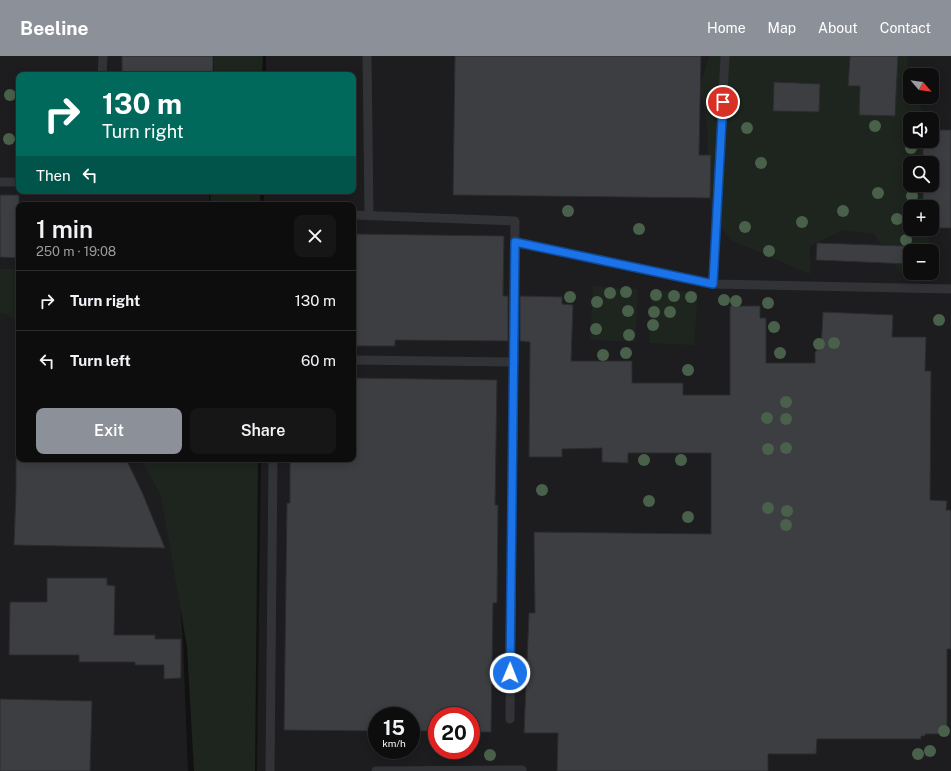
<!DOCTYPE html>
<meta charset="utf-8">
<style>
:root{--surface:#0d0d0e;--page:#161617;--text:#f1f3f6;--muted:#9a9c9e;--line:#2d2d2e;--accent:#8c9099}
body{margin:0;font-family:"Public Sans",sans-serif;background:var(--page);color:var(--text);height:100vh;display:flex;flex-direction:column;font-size:15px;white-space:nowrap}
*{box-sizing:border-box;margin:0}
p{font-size:13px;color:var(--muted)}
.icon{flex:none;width:22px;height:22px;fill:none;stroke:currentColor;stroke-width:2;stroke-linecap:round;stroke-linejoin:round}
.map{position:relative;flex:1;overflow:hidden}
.sheet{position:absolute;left:16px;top:146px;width:340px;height:260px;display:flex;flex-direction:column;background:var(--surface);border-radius:8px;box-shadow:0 2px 10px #0003,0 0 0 1px var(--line)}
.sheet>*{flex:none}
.top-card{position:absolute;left:16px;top:16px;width:340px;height:122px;border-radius:8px;box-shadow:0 2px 10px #0003,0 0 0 1px var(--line);background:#00695c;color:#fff;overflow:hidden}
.needle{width:26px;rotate:118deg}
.tools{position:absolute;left:903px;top:12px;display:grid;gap:8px}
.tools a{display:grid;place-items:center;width:36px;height:36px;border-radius:8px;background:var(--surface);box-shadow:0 2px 10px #0003,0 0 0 1px var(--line);font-size:20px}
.speed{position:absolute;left:368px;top:651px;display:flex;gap:8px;font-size:20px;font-weight:700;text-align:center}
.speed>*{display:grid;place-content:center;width:52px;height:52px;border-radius:50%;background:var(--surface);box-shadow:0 2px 10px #0003,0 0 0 1px var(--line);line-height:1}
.speed small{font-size:10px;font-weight:400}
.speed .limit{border:6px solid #d22;background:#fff;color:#111}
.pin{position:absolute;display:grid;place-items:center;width:34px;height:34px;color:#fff;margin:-17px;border:2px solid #fff;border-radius:50%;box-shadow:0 1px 4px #0007}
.me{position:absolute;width:44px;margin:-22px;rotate:1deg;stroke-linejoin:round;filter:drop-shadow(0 0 3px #0008)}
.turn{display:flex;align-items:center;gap:14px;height:84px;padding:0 20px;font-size:18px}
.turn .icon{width:52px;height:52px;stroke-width:2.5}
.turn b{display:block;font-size:28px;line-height:34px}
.then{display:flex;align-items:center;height:38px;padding:0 20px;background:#0003;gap:8px;font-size:15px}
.round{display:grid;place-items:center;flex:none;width:42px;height:42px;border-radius:8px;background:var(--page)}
.head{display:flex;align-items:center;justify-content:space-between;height:68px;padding:0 20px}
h1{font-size:24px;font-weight:600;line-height:30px}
.cta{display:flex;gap:8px;margin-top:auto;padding:8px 20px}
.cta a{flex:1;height:46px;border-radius:8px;background:var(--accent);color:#fff;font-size:16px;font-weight:600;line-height:46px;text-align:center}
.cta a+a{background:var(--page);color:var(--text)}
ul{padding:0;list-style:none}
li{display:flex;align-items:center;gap:12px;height:60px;padding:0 20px;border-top:1px solid var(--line)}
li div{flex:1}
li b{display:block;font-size:15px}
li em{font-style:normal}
header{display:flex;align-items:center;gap:24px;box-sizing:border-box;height:56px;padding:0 20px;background:var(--accent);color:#fff}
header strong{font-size:19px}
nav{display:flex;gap:22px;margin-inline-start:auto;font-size:14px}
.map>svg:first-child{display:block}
.built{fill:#1d1d1f;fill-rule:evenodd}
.green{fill:#1d251e}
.building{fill:#3d3e42;stroke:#2b2b2e}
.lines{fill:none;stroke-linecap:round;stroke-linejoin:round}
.service{stroke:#313337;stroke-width:9}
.tree{fill:#49604a}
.route-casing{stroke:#114b97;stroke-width:10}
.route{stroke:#1a73e8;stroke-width:7}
</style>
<header>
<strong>Beeline</strong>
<nav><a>Home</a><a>Map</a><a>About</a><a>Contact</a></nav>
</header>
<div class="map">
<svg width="951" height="715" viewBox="0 0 951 715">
<rect width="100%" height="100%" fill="#111112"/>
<g class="built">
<path d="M0 0H213V19H19V135H209V149H19V223L0 222Z"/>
<path d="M266 0H951V715H257L261 403H353V149H264V135H353V19H266ZM910 19H932V41H910ZM910 63H932V85H910ZM910 107H932V129H910ZM910 151H932V173H910ZM910 195H932V217H910ZM377 660H411V694H377ZM437 660H471V694H437Z"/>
<path d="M0 253 19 260V403H152L172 438 183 586 188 715H0Z"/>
</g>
<g class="green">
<path d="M214 0H263L262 19H214Z"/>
<path d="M709 0H907L910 41H912L930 63H910V85H930L929 107H910V129H929V151H910V173H928V180L931 195H910V215L901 218 874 178 843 174 810 190V218L733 185 711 162 708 116 707 68 700 30Z"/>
<path d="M211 135H260V149H210Z"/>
<path d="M0 213H19V268L6 258 0 257Z"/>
<path d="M593 230 638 233 635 286 590 284Z"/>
<path d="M652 234 698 236 694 289 649 287Z"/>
<path d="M141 403H258L255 715H194L187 591 161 440Z"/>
</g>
<g class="building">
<rect x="122" y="0" width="91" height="19"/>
<path d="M455 0H701L699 99H711L710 142 453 139Z"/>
<path d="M850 0H898L895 60 859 59 860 30H848Z"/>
<path d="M774 26 820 28 819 56 773 55Z"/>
<path d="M932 74H951V172H932V151H923V129H932V107H923V85H932Z"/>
<path d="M0 139H19V202L0 201Z"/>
<path d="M353 178 504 180 503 240H508V285L395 284V290H353Z"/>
<path d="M817 187 934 191 933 209H932V195H910V208L816 204Z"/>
<path d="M520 240 562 241V248L573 249 571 305H632V327H683V339H730V250H760V262H766V307H815V296H816V294H821L823 256 893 259 892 281H926L925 315H931L930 444 947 445 946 454H951V593H947V678H925V680H921V683H817L816 698H768V715H557L558 677H524L529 557H535L534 476 711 478V397H628V407L602 406V392L562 393V401H529L530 286 520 285Z"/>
<path d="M353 322 497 324 495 449H498L497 547H493L491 676H471V660H437V675H411V660H377V675L284 674 287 447H290V403H353Z"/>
<path d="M16 403H126L142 436 165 492 14 489 16 434Z"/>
<path d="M47 522H107V529L115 530 114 579H155V583H181V622L164 623V609H135V606H79V599H9L10 546H47Z"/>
<path d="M0 643 92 645 90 715H0Z"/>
</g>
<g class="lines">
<g class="service">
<path d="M367 0 369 159"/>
<path d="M102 19 103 0"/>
<path d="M0 126H19"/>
<path d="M353 159 515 165 510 663"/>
<path d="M515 186 713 228 951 233"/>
<path d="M713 228 725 0"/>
<path d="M353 304 514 306"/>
<path d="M270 715 273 403"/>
<path d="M376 715 522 714V715"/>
</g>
</g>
<g class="tree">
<circle cx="10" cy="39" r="6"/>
<circle cx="875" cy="70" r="6"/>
<circle cx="747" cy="72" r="6"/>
<circle cx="9" cy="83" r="6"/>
<circle cx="911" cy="92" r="6"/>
<circle cx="761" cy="107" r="6"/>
<circle cx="878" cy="137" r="6"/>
<circle cx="912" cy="140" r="6"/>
<circle cx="568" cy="155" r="6"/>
<circle cx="843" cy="155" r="6"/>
<circle cx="897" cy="163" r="6"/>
<circle cx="802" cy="166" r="6"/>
<circle cx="745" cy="171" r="6"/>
<circle cx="639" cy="173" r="6"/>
<circle cx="906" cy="184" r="6"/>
<circle cx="769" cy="195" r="6"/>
<circle cx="626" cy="236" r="6"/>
<circle cx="610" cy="237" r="6"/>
<circle cx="656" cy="239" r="6"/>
<circle cx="674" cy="240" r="6"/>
<circle cx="570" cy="241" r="6"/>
<circle cx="691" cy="241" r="6"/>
<circle cx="724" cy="244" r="6"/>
<circle cx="736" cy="245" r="6"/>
<circle cx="597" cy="246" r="6"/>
<circle cx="768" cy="247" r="6"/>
<circle cx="628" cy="255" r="6"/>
<circle cx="654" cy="256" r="6"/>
<circle cx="670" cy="256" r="6"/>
<circle cx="939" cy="264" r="6"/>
<circle cx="653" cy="269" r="6"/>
<circle cx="774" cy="271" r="6"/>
<circle cx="596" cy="273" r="6"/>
<circle cx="629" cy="279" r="6"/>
<circle cx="834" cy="287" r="6"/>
<circle cx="819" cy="288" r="6"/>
<circle cx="626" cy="297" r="6"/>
<circle cx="780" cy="297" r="6"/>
<circle cx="603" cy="299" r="6"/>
<circle cx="688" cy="314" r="6"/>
<circle cx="786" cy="346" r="6"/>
<circle cx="767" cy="362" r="6"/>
<circle cx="786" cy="363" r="6"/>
<circle cx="786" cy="392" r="6"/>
<circle cx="768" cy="393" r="6"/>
<circle cx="644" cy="404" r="6"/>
<circle cx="681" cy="404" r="6"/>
<circle cx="542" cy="434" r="6"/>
<circle cx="649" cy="445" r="6"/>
<circle cx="768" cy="452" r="6"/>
<circle cx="787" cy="455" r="6"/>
<circle cx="688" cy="461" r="6"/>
<circle cx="786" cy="469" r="6"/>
<circle cx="944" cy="675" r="6"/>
<circle cx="930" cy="695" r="6"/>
<circle cx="918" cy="698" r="6"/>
<circle cx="490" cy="699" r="6"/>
</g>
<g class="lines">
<g class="route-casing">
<path id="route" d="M510 617 515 186 713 228 723 46"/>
</g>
<use href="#route" class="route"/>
</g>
</svg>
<div class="tools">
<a><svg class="needle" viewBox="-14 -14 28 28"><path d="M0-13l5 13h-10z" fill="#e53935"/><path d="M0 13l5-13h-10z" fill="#9a9c9e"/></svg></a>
<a><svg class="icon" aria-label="sound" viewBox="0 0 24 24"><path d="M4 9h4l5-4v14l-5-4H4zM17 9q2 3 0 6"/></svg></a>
<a><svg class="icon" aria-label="search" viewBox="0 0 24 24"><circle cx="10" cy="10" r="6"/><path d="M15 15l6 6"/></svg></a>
<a>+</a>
<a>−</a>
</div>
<div class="speed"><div>15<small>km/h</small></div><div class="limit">20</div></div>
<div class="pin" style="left:723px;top:46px;background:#d93025"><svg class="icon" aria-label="arrive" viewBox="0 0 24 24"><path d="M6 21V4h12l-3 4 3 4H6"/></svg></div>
<svg class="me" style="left:510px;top:617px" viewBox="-20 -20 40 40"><circle r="17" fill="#1a73e8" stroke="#fff" stroke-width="3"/><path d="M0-11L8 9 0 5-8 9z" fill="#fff"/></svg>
<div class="top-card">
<div class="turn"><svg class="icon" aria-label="right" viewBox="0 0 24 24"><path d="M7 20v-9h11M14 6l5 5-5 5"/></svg><div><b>130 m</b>Turn right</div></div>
<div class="then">Then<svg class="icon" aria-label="left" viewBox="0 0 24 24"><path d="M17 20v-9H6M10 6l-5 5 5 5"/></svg></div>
</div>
<section class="sheet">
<div class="head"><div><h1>1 min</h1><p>250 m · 19:08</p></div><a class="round"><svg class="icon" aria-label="close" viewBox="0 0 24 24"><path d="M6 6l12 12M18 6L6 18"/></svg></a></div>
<ul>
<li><svg class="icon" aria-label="right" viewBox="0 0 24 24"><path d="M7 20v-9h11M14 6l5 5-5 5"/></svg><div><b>Turn right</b></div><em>130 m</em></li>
<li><svg class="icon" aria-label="left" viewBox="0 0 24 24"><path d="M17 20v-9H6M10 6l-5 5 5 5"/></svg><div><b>Turn left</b></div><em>60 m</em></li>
</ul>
<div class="cta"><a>Exit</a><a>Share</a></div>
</section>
</div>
